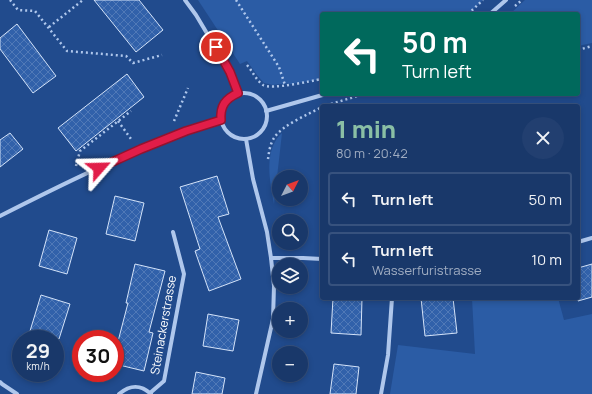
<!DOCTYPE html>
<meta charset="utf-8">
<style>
:root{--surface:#19386a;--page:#223f70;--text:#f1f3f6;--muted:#9facc1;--line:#37527e;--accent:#8abfa5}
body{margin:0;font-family:Manrope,sans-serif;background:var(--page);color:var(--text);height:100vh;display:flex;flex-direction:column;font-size:15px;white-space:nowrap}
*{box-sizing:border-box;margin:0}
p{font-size:13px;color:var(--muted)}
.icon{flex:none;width:22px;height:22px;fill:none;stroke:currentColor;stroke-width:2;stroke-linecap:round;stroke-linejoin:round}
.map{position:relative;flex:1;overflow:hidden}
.sheet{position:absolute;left:320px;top:104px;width:260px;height:196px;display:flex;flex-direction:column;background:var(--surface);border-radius:4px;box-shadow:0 2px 6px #0003,0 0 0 1px var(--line)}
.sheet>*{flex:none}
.guide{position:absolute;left:320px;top:12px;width:260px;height:84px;border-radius:4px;box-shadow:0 2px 6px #0003,0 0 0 1px var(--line);background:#00695c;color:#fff;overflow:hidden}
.needle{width:26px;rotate:48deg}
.controls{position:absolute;left:272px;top:170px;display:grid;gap:8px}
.controls a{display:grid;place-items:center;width:36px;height:36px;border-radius:50%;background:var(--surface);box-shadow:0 2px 6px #0003,0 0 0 1px var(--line);font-size:20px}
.speed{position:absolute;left:12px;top:330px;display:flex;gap:8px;font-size:20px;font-weight:700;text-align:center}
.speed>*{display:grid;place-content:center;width:52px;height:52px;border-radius:50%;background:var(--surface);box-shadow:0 2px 6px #0003,0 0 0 1px var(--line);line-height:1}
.speed small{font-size:10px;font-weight:400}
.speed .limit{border:6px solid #d22;background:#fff;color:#111}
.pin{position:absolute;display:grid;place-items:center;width:34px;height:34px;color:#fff;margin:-17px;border:2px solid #fff;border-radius:50%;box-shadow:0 1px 4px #0007}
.me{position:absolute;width:44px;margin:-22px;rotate:65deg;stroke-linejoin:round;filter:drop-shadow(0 0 3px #0008)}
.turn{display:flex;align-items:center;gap:14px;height:84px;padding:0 16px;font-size:18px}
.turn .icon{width:52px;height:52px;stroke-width:2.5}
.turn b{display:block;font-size:28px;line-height:34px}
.round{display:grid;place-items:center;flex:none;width:42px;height:42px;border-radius:21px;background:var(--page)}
.headline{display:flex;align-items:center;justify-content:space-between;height:68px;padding:0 16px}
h1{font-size:24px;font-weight:800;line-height:30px;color:var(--accent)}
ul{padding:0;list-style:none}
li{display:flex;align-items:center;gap:12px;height:54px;margin:0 8px 6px;padding:0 8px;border:2px solid var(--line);border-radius:4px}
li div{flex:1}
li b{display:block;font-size:15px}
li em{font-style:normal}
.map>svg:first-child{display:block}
.grass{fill:#2b5ca5}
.building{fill:url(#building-cross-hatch);stroke:#d4e3f9}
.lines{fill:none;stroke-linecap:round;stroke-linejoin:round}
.path{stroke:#afc7ec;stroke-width:2.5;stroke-dasharray:2 3;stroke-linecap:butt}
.street{stroke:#afc7ec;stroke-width:4}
.route-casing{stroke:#92132f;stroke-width:10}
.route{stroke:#e11d48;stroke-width:7}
.labels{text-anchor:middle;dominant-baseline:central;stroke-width:4;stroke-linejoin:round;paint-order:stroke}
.street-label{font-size:12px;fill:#fff;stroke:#214b8d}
</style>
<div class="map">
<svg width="592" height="394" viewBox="0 0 592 394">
<defs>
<pattern id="building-cross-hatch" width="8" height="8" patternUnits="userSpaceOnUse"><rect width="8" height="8" fill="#3161aa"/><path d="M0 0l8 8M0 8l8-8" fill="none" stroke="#5079b7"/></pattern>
</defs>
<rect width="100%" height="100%" fill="#214b8d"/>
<g class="grass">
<path d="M198 0H483L468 14H322V79L285 85 290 83 273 85 264 83 257 75 247 61 240 64Z"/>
<path d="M525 0H592V43L578 46V14H510Z"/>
<path d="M282 133 274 204C270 182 263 150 282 133Z"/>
<path d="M472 298H558L564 320 592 314V394H390L398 345 475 354Z"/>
</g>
<g class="building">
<path d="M94 0H139L163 30 136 52Z"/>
<path d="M17 24 56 76 33 93 0 49V38Z"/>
<path d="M127 74 144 97 76 151 58 128Z"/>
<path d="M10 133 23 149 0 167V140Z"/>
<path d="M217 176 229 214 218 217 241 279 209 291 195 251 200 249 180 187Z"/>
<path d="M115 196 144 203 135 241 106 234Z"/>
<path d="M49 230 77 238 67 274 39 266Z"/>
<path d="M135 264 165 271 149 332 153 333 144 371 115 364V353L128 303H126Z"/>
<path d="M592 264V297L578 301V268Z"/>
<path d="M41 295 70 304 59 339H33L35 333 30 331Z"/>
<path d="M333 298H362L361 335 331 333Z"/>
<path d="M421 298H453L457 333 425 336Z"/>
<path d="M208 314 239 320 233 351 203 346Z"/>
<path d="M334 364 359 367 356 394H330Z"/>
<path d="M196 372 225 378 222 394H192Z"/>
</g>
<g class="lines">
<g class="path">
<path d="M10 0 18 10 35 11 67 51 126 56 133 63 162 55"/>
<path d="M236 0 279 67 285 85"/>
<path d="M515 6 522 0"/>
<path d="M468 14 483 0"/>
<path d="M49 27 83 0"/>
<path d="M578 50 592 46"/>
<path d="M247 65C253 72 256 80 263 85 272 90 310 81 322 79"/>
<path d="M331 104 364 94"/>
<path d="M118 121 131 139"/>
<path d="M174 121 188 88"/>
<path d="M268 159C269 152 270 144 274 138 282 125 309 114 322 107"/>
<path d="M76 166 80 151 131 111"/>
</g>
<g class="street">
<path d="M185 0 196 15 230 72 238 93"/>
<path d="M490 14 506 0"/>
<circle cx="244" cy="116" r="23"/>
<path d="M266 111 326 94"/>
<path d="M246 139 253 179 267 232 271 258 274 286 273 319 256 394"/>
<path d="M0 216C61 185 122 155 186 131 198 127 210 124 221 120"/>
<path d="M578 242 592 238"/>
<path d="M271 258H303L322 259"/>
<path d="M0 382 2 384 17 394"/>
<path d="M150 393 164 381 184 274 173 232"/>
<path d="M119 394C130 385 140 384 151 394"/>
<path d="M381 394 388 355 392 298"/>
</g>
</g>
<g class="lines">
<g class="route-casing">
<path id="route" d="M99 168 141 149 186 131 221 120C220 106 225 99 238 93L230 72 216 47"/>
</g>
<use href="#route" class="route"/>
</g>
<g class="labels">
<g class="street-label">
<text transform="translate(163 325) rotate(-80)">Steinackerstrasse</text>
</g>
</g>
</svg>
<div class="controls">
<a><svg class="needle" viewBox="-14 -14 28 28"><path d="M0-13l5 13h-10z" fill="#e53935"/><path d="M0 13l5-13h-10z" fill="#9facc1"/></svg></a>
<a><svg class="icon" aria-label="search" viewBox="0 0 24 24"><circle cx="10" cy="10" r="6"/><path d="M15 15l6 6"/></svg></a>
<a><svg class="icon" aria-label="layers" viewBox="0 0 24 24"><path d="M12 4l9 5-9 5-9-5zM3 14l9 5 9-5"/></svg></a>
<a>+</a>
<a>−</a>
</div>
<div class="speed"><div>29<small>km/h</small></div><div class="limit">30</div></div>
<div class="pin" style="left:216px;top:47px;background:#d93025"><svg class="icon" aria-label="arrive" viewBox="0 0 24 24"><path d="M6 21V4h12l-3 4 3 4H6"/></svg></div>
<svg class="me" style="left:99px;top:168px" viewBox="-20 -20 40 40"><path d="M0-17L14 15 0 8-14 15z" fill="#e11d48" stroke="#fff" stroke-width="4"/></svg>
<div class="guide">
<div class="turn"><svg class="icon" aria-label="left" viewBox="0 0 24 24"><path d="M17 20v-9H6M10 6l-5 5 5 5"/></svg><div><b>50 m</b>Turn left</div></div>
</div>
<section class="sheet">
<div class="headline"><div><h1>1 min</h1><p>80 m · 20:42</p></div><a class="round"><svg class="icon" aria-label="close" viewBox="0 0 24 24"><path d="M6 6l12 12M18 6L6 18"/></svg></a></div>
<ul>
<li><svg class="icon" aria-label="left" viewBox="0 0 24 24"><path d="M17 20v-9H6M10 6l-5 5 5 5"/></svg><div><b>Turn left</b></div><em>50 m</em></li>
<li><svg class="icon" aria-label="left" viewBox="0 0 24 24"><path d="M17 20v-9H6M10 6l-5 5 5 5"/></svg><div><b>Turn left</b><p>Wasserfuristrasse</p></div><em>10 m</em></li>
</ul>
</section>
</div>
